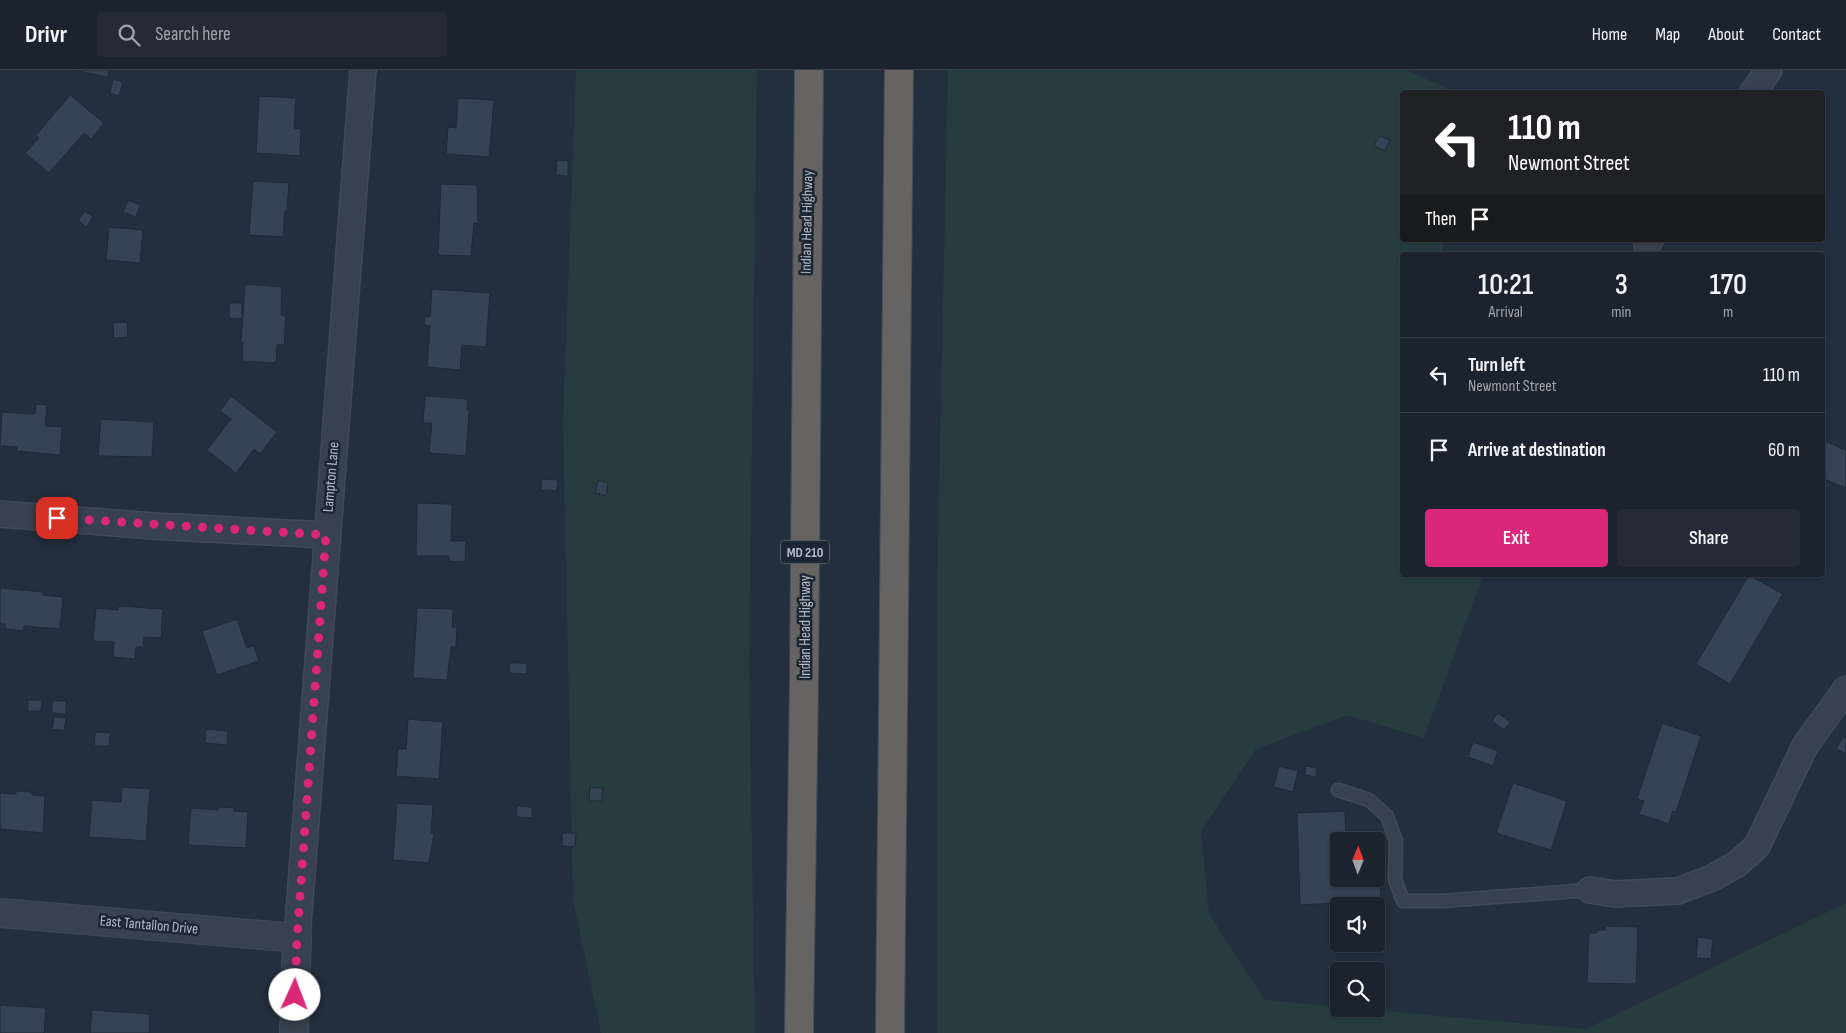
<!DOCTYPE html>
<style>
:root{--surface:#1b232e;--page:#242b36;--text:#f1f3f6;--muted:#a0a4aa;--line:#39404a;--accent:#db2777}
body{margin:0;font-family:"Sofia Sans Condensed",sans-serif;background:var(--page);color:var(--text);height:100vh;display:flex;flex-direction:column;font-size:19px;white-space:nowrap}
*{box-sizing:border-box;margin:0}
p{font-size:16px;color:var(--muted)}
.icon{flex:none;width:28px;height:28px;fill:none;stroke:currentColor;stroke-width:2;stroke-linecap:round;stroke-linejoin:round}
.map{position:relative;flex:1;overflow:hidden}
.details{position:absolute;left:1400px;top:182px;width:425px;height:325px;display:flex;flex-direction:column;background:var(--surface);border-radius:5px;box-shadow:0 1px 4px #0004,0 0 0 1px var(--line)}
.details>*{flex:none}
.guide{position:absolute;left:1400px;top:20px;width:425px;height:152px;border-radius:5px;box-shadow:0 1px 4px #0004,0 0 0 1px var(--line);background:#202124;color:#fff;overflow:hidden}
.needle{width:32px;rotate:1deg}
.fabs{position:absolute;left:1330px;top:762px;display:grid;gap:10px}
.fabs a{display:grid;place-items:center;width:55px;height:55px;border-radius:5px;background:var(--surface);box-shadow:0 1px 4px #0004,0 0 0 1px var(--line);font-size:25px}
.pin{position:absolute;display:grid;place-items:center;width:42px;height:42px;color:#fff;margin:-21px;border-radius:10px;box-shadow:0 2px 8px #0006}
.me{position:absolute;width:55px;margin:-28px;rotate:2deg;stroke-linejoin:round;filter:drop-shadow(0 0 4px #0008)}
.turn{display:flex;align-items:center;gap:18px;height:105px;padding:0 25px;font-size:22px}
.turn .icon{width:65px;height:65px;stroke-width:2.5}
.turn b{display:block;font-size:35px;line-height:42px}
.then{display:flex;align-items:center;height:48px;padding:0 25px;background:#0003;gap:10px;font-size:19px}
.eta{display:flex;justify-content:space-evenly;align-items:center;height:85px;text-align:center}
.eta b{font-size:30px;font-weight:600;line-height:35px}
.action{display:flex;gap:10px;margin-top:auto;padding:10px 25px}
.action a{flex:1;height:58px;border-radius:5px;background:var(--accent);color:#fff;font-size:20px;font-weight:600;line-height:58px;text-align:center}
.action a+a{background:var(--page);color:var(--text)}
ul{padding:0;list-style:none}
li{display:flex;align-items:center;gap:15px;height:75px;padding:0 25px;border-top:1px solid var(--line)}
li div{flex:1}
li b{display:block;font-size:19px}
li em{font-style:normal}
header{display:flex;align-items:center;gap:30px;box-sizing:border-box;height:70px;padding:0 25px;background:var(--surface);border-bottom:1px solid var(--line)}
header strong{font-size:24px}
nav{display:flex;gap:28px;margin-inline-start:auto;font-size:18px}
.search{width:350px;height:45px;background:var(--page);display:flex;align-items:center;gap:12px;box-sizing:border-box;padding:0 18px;border-radius:5px;color:var(--muted);font-size:19px}
.map>svg:first-child{display:block}
.green{fill:#263c3f}
.building{fill:#364354;stroke:#1f2835}
.lines{fill:none;stroke-linecap:round;stroke-linejoin:round}
.service-casing{stroke:#414a57;stroke-width:15}
.minor-casing{stroke:#414a57;stroke-width:28}
.tertiary-casing{stroke:#414a57;stroke-width:30}
.trunk-casing{stroke:#434c59;stroke-width:30}
.service{stroke:#38414e;stroke-width:12}
.minor{stroke:#38414e;stroke-width:25}
.tertiary{stroke:#38414e;stroke-width:28}
.trunk{stroke:#656462;stroke-width:28}
.route{stroke:#db2777;stroke-width:9;stroke-dasharray:0 16.2}
.labels{text-anchor:middle;dominant-baseline:central;stroke-width:5;stroke-linejoin:round;paint-order:stroke}
.shield{fill:#1d2633;stroke:#878f9c;stroke-width:1}
.shield-label{font-size:14px;font-weight:bold;fill:#b4bcc9}
.street-label{font-size:15px;fill:#b4bcc9;stroke:#1d2633}
</style>
<header>
<strong>Drivr</strong>
<div class="search"><svg class="icon" aria-label="search" viewBox="0 0 24 24"><circle cx="10" cy="10" r="6"/><path d="M15 15l6 6"/></svg>Search here</div>
<nav><a>Home</a><a>Map</a><a>About</a><a>Contact</a></nav>
</header>
<div class="map">
<svg width="1846" height="963" viewBox="0 0 1846 963">
<rect width="100%" height="100%" fill="#242f3e"/>
<g class="green">
<path d="M576 0H757L749 593 755 963H601L573 829 563 351Z"/>
<path d="M948 0H1405L1456 22H1402V170H1444L1441 185H1402V505H1483L1424 668 1347 645 1256 679 1201 761 1209 844 1265 930 1339 937V939H1359L1586 959 1846 833V963H937V512Z"/>
</g>
<g class="building">
<path d="M73 0H109L108 7Z"/>
<path d="M113 9 123 12 119 26 110 23Z"/>
<path d="M70 25 104 53 91 69 84 63 49 103 25 83 39 68 36 65Z"/>
<path d="M259 26 296 28 294 58 301 59 300 86 256 83Z"/>
<path d="M458 28 494 30 489 87 446 84 448 57 456 58Z"/>
<path d="M1379 66 1390 70 1385 81 1374 76Z"/>
<path d="M557 90 568 91V106L556 105Z"/>
<path d="M253 111 289 113 287 141H285L283 167 249 165Z"/>
<path d="M441 114 477 115 478 154 474 153 471 186 438 185Z"/>
<path d="M128 130 140 135 136 147 123 142Z"/>
<path d="M85 141 93 147 86 157 78 150Z"/>
<path d="M109 157 143 160 140 193 106 190Z"/>
<path d="M245 214 282 217 281 245 286 246 284 275H277L276 293 242 291 243 273 241 272Z"/>
<path d="M432 219 490 223 486 277 462 275 460 300 427 297 430 256 424 255 425 246 430 247Z"/>
<path d="M229 233H242V249L229 248Z"/>
<path d="M127 252 128 267 114 268 113 253Z"/>
<path d="M231 326 277 362 260 384 254 379 236 403 207 380 231 349 220 341Z"/>
<path d="M425 326 468 329 467 340H469L466 386 429 383 432 353H423Z"/>
<path d="M36 334 47 335 45 356 62 357 60 385 16 381 17 377 0 376 2 342 35 344Z"/>
<path d="M101 349 154 352 152 387 98 386Z"/>
<path d="M1822 370 1846 380V418L1822 408Z"/>
<path d="M542 409 558 410 557 421 541 420Z"/>
<path d="M598 410 608 413 606 426 595 423Z"/>
<path d="M417 433 452 434 451 471H466L465 492 449 491V486H416Z"/>
<path d="M1749 505 1783 524 1730 614 1696 594Z"/>
<path d="M0 518 43 522V525L63 527 60 559 24 556V561L5 559V554H0Z"/>
<path d="M118 536 163 539 161 568 144 567 143 577H136L135 589 113 587 114 572 93 571 96 538 118 540Z"/>
<path d="M417 538 453 539 452 557H457L456 577H451L447 610 413 608Z"/>
<path d="M237 549 247 578 254 576 259 591 217 605 202 561Z"/>
<path d="M509 593H527V604L510 603Z"/>
<path d="M28 630H42L41 641H28Z"/>
<path d="M52 631H66V644L52 643Z"/>
<path d="M1498 643 1510 652 1504 660 1492 651Z"/>
<path d="M54 647 66 648 64 661 52 659Z"/>
<path d="M408 649 443 652 439 709 396 706 398 679H406Z"/>
<path d="M1662 653 1701 666 1676 742 1673 741 1669 754 1639 744 1644 731 1637 729Z"/>
<path d="M206 659 228 661 227 675 205 673Z"/>
<path d="M95 662 110 663 109 676H94Z"/>
<path d="M1843 667 1846 668V684L1836 679Z"/>
<path d="M1473 672 1498 681 1493 696 1468 687Z"/>
<path d="M1279 696 1298 701 1293 722 1274 717Z"/>
<path d="M1306 696 1317 698 1316 707 1305 705Z"/>
<path d="M1513 713 1567 731 1551 780 1496 763Z"/>
<path d="M122 717 150 719 146 771 89 767 92 730 121 732Z"/>
<path d="M590 717 603 718 602 731H589Z"/>
<path d="M16 721 32 722V725L45 726 43 763 0 759V723L16 724Z"/>
<path d="M397 733 433 735 431 763 434 764 429 793 393 790Z"/>
<path d="M517 736 532 737V748L516 747Z"/>
<path d="M219 737 235 738 234 741 248 742 246 778 188 775 191 738 218 740Z"/>
<path d="M1345 741 1346 766H1344V771H1339V809H1376V797H1380L1381 846H1376V836H1339V833L1300 835 1297 743Z"/>
<path d="M562 763H576L575 777 562 776Z"/>
<path d="M1606 856 1638 857 1636 914 1587 913 1589 863H1597V860H1605Z"/>
<path d="M1698 867 1713 869 1711 889 1696 888Z"/>
<path d="M0 935 46 938 44 963H0Z"/>
<path d="M92 940 150 944 149 963H90Z"/>
</g>
<g class="lines">
<g class="service-casing">
<path id="service" d="M1338 720 1369 730 1387 746 1396 771 1395 809 1403 831H1442L1590 820"/>
</g>
<g class="minor-casing">
<g id="minor">
<path d="M1753 22 1769 0"/>
<path d="M1647 175 1650 170"/>
<path d="M0 444 153 456 326 465"/>
<path d="M1590 820 1615 824 1678 821 1712 808 1737 794 1757 776 1805 676 1846 619"/>
<path d="M297 868 363 0"/>
</g>
</g>
<g class="tertiary-casing">
<path id="tertiary" d="M0 843 297 868 294 963"/>
</g>
<g class="trunk-casing">
<g id="trunk">
<path d="M799 963 804 612 809 0"/>
<path d="M890 963 899 0"/>
</g>
</g>
<use href="#service" class="service"/>
<use href="#minor" class="minor"/>
<use href="#tertiary" class="tertiary"/>
<use href="#trunk" class="trunk"/>
</g>
<g class="lines">
<path class="route" d="M57 448 326 465 297 868 295 925"/>
</g>
<g class="labels">
<rect class="shield" x="781" y="470.5" width="48" height="23" rx="4"/>
<g class="shield-label">
<text x="805" y="482">MD 210</text>
</g>
<g class="street-label">
<text transform="translate(807 152) rotate(-89)">Indian Head Highway</text>
<text transform="translate(331 407) rotate(-85)">Lampton Lane</text>
<text transform="translate(805 557) rotate(-90)">Indian Head Highway</text>
<text transform="translate(149 855) rotate(5)">East Tantallon Drive</text>
</g>
</g>
</svg>
<div class="fabs">
<a><svg class="needle" viewBox="-14 -14 28 28"><path d="M0-13l5 13h-10z" fill="#e53935"/><path d="M0 13l5-13h-10z" fill="#a0a4aa"/></svg></a>
<a><svg class="icon" aria-label="sound" viewBox="0 0 24 24"><path d="M4 9h4l5-4v14l-5-4H4zM17 9q2 3 0 6"/></svg></a>
<a><svg class="icon" aria-label="search" viewBox="0 0 24 24"><circle cx="10" cy="10" r="6"/><path d="M15 15l6 6"/></svg></a>
</div>
<div class="pin" style="left:57px;top:448px;background:#d93025"><svg class="icon" aria-label="arrive" viewBox="0 0 24 24"><path d="M6 21V4h12l-3 4 3 4H6"/></svg></div>
<svg class="me" style="left:295px;top:925px" viewBox="-20 -20 40 40"><circle r="19" fill="#fff"/><path d="M0-13L10 11 0 6-10 11z" fill="#db2777"/></svg>
<div class="guide">
<div class="turn"><svg class="icon" aria-label="left" viewBox="0 0 24 24"><path d="M17 20v-9H6M10 6l-5 5 5 5"/></svg><div><b>110 m</b>Newmont Street</div></div>
<div class="then">Then<svg class="icon" aria-label="arrive" viewBox="0 0 24 24"><path d="M6 21V4h12l-3 4 3 4H6"/></svg></div>
</div>
<section class="details">
<div class="eta">
<div><b>10:21</b><p>Arrival</p></div>
<div><b>3</b><p>min</p></div>
<div><b>170</b><p>m</p></div>
</div>
<ul>
<li><svg class="icon" aria-label="left" viewBox="0 0 24 24"><path d="M17 20v-9H6M10 6l-5 5 5 5"/></svg><div><b>Turn left</b><p>Newmont Street</p></div><em>110 m</em></li>
<li><svg class="icon" aria-label="arrive" viewBox="0 0 24 24"><path d="M6 21V4h12l-3 4 3 4H6"/></svg><div><b>Arrive at destination</b></div><em>60 m</em></li>
</ul>
<div class="action"><a>Exit</a><a>Share</a></div>
</section>
</div>
